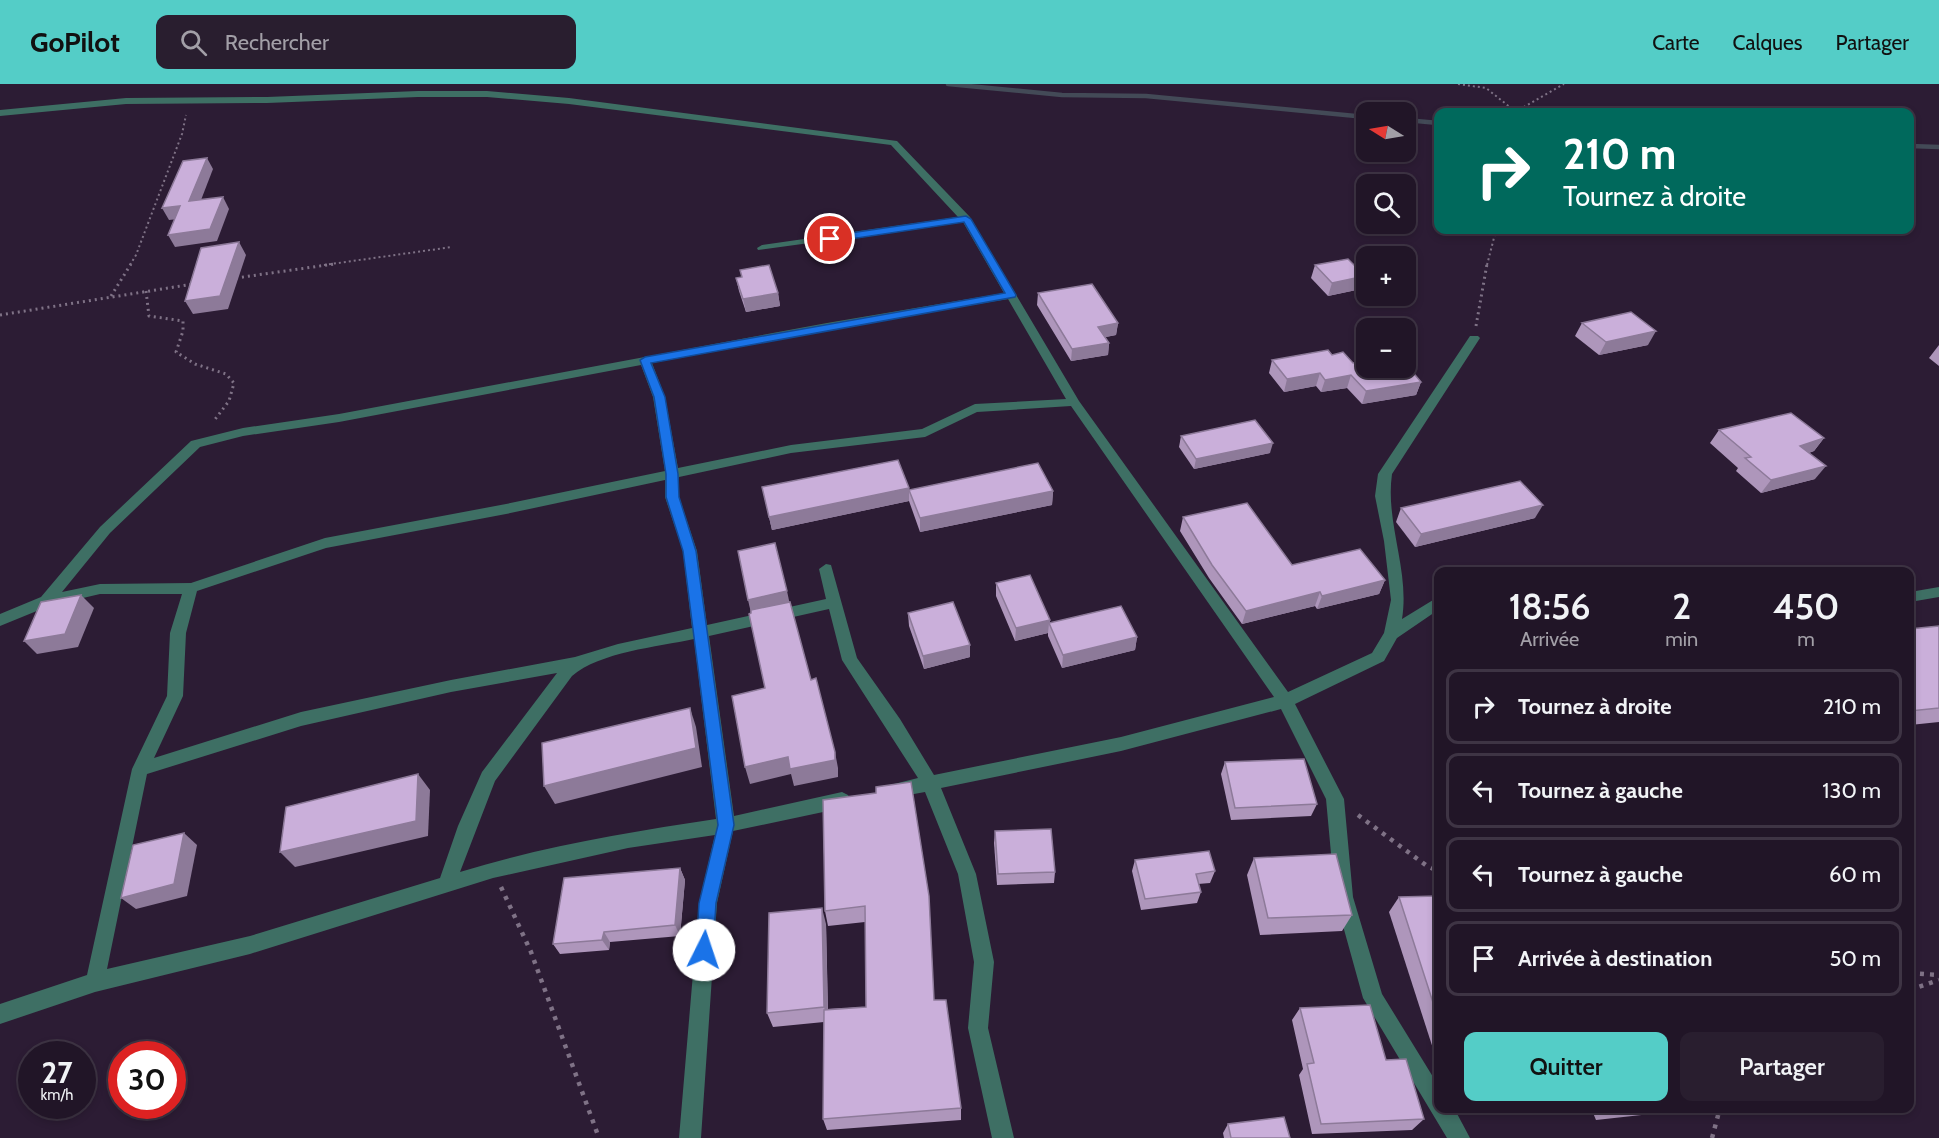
<!DOCTYPE html>
<html lang="fr">
<meta charset="utf-8">
<style>
:root{--surface:#211527;--page:#291e2f;--text:#f1f3f6;--muted:#a29fa7;--line:#3e3444;--accent:#54cdc7}
body{margin:0;font-family:Cabin,sans-serif;background:var(--page);color:var(--text);height:100vh;display:flex;flex-direction:column;font-size:22px;white-space:nowrap}
*{box-sizing:border-box;margin:0}
p{font-size:20px;color:var(--muted)}
.icon{flex:none;width:33px;height:33px;fill:none;stroke:currentColor;stroke-width:2;stroke-linecap:round;stroke-linejoin:round}
.map{position:relative;flex:1;overflow:hidden}
.side{position:absolute;left:1434px;top:483px;width:480px;height:546px;display:flex;flex-direction:column;background:var(--surface);border-radius:12px;box-shadow:0 3px 9px #0003,0 0 0 2px var(--line)}
.side>*{flex:none}
.guide{position:absolute;left:1434px;top:24px;width:480px;height:126px;border-radius:12px;box-shadow:0 3px 9px #0003,0 0 0 2px var(--line);background:#00695c;color:#fff;overflow:hidden}
.needle{width:39px;rotate:281deg}
.controls{position:absolute;left:1356px;top:18px;display:grid;gap:12px}
.controls a{display:grid;place-items:center;width:60px;height:60px;border-radius:12px;background:var(--surface);box-shadow:0 3px 9px #0003,0 0 0 2px var(--line);font-size:30px}
.speed{position:absolute;left:18px;top:957px;display:flex;gap:12px;font-size:30px;font-weight:700;text-align:center}
.speed>*{display:grid;place-content:center;width:78px;height:78px;border-radius:50%;background:var(--surface);box-shadow:0 3px 9px #0003,0 0 0 2px var(--line);line-height:1}
.speed small{font-size:15px;font-weight:400}
.speed .limit{border:9px solid #d22;background:#fff;color:#111}
.pin{position:absolute;display:grid;place-items:center;width:51px;height:51px;color:#fff;margin:-26px;border:3px solid #fff;border-radius:50%;box-shadow:0 2px 6px #0007}
.me{position:absolute;width:66px;margin:-33px;rotate:4deg;stroke-linejoin:round;filter:drop-shadow(0 0 4px #0008)}
.turn{display:flex;align-items:center;gap:21px;height:126px;padding:0 30px;font-size:27px}
.turn .icon{width:78px;height:78px;stroke-width:2.5}
.turn b{display:block;font-size:42px;line-height:51px}
.eta{display:flex;justify-content:space-evenly;align-items:center;height:102px;text-align:center}
.eta b{font-size:36px;font-weight:600;line-height:42px}
.cta{display:flex;gap:12px;margin-top:auto;padding:12px 30px}
.cta a{flex:1;height:69px;border-radius:12px;background:var(--accent);color:#111;font-size:24px;font-weight:600;line-height:69px;text-align:center}
.cta a+a{background:var(--page);color:var(--text)}
ul{padding:0;list-style:none}
li{display:flex;align-items:center;gap:18px;height:75px;margin:0 12px 9px;padding:0 18px;border:3px solid var(--line);border-radius:12px}
li div{flex:1}
li b{display:block;font-size:22px}
li em{font-style:normal}
header{display:flex;align-items:center;gap:36px;box-sizing:border-box;height:84px;padding:0 30px;background:var(--accent);color:#111}
header strong{font-size:28px}
nav{display:flex;gap:33px;margin-inline-start:auto;font-size:21px}
.search{width:420px;height:54px;background:var(--page);display:flex;align-items:center;gap:15px;box-sizing:border-box;padding:0 21px;border-radius:12px;color:var(--muted);font-size:22px}
.map>svg:first-child{display:block}
.lines{fill:none;stroke-linecap:round;stroke-linejoin:round}
.stream{stroke:#434a57;stroke-width:4.5}
.path-far2{stroke:#7f7286;stroke-width:2;stroke-dasharray:2 3;stroke-linecap:butt}
.path-far1{stroke:#7f7286;stroke-width:3;stroke-dasharray:2 4;stroke-linecap:butt}
.path{stroke:#7f7286;stroke-width:4.5;stroke-dasharray:4 6;stroke-linecap:butt}
.minor{fill:#3e6f64;fill-rule:evenodd}
.wall{fill:#ae96bb}
.shaded-wall{fill:#8d7a99}
.building{fill:#caafda;stroke:#8d7a99;stroke-width:1.5}
.route{fill:#1a73e8;stroke:#114b97;stroke-width:1.5}
</style>
<header>
<strong>GoPilot</strong>
<div class="search"><svg class="icon" aria-label="search" viewBox="0 0 24 24"><circle cx="10" cy="10" r="6"/><path d="M15 15l6 6"/></svg>Rechercher</div>
<nav><a>Carte</a><a>Calques</a><a>Partager</a></nav>
</header>
<div class="map">
<svg width="1939" height="1054" viewBox="0 0 1939 1054">
<rect width="100%" height="100%" fill="#2c1c34"/>
<g class="lines">
<g class="stream">
<path d="M948 0 1062 11 1146 12 1366 33"/>
<path d="M1406 36 1438 39"/>
<path d="M1910 62 1939 63"/>
</g>
<g class="path-far2">
<path d="M1458 0 1486 4 1516 28"/>
<path d="M1515 28 1564 0"/>
<path d="M130 181 136 171 182 50 186 31"/>
<path d="M324 181 452 163"/>
<path d="M1487 181 1496 146"/>
</g>
<g class="path-far1">
<path d="M236 194 334 180"/>
<path d="M146 207 149 232 183 237V247L176 268 195 280 226 290 234 299 229 317 213 338"/>
<path d="M111 212 131 180"/>
<path d="M0 231 193 200"/>
<path d="M1476 242 1487 180"/>
</g>
<g class="path">
<path d="M1358 731 1427 782 1438 787"/>
<path d="M501 803 531 868 599 1054"/>
<path d="M1910 889 1939 891"/>
<path d="M1910 906 1939 896"/>
<path d="M1712 1054 1720 1024"/>
</g>
<g class="minor">
<path d="M418 7H487L569 14 897 57 970 133 1079 317 1288 608 1372 569 1384 549 1391 516 1384 457 1375 412 1378 390 1470 252H1478L1480 254 1392 390C1385 439 1410 486 1402 535L1438 513V526L1397 554 1384 577 1295 620 1344 715 1353 813 1382 910 1438 1001V1024H1454L1470 1054H1447L1363 914 1335 813 1326 715 1281 625 1121 667 941 704 976 790 994 878 988 944 1014 1054H992L968 944 974 878 958 790 925 708 892 714 886 712 883 707 886 702 918 694 842 576 829 525 709 552 734 732 842 708 848 711 851 716 848 721 842 724 733 747 717 819 701 1054H679L699 819 715 751 628 764 493 794 250 870 95 908 0 940V920L87 891 132 685 167 612 170 549 182 510H100L49 522 0 542V530L41 513 100 443 191 357 243 344 339 330 827 239 1004 209 963 138 758 166 757 164 762 161 958 133 891 61 569 20 487 13H418L267 19 126 20 0 32V26L126 14 267 13ZM1008 215 1066 315 975 320 922 345 791 361 678 384 665 313 652 279 827 245ZM641 281 653 313 665 387 506 420 325 454 191 499 100 500 62 508 110 449 200 363 243 352 339 338ZM1071 322 1274 613 1121 653 934 691 900 635 857 574 831 481 826 480 819 485 826 515 707 541 697 467 679 413V393L791 369 925 353 977 328ZM665 396V413L683 467 692 544 618 560 575 573 451 596 301 628 154 674 183 612 186 549 197 507 326 464 506 430ZM694 555 716 735C630 748 544 762 460 788L495 697 572 592C600 568 657 563 694 555ZM557 589 482 688 458 742 440 794 250 852 107 885 147 690 301 642 451 608Z"/>
<path d="M1939 503V513L1910 518V508Z"/>
</g>
</g>
<g class="wall">
<path d="M1315 181 1365 192 1361 205 1328 212 1311 194Z"/>
<path d="M740 186 778 209 780 222 746 228 739 207 736 194 742 193Z"/>
<path d="M1038 209 1118 239 1116 251 1105 253 1109 259 1108 271 1071 277 1037 221Z"/>
<path d="M1582 239 1648 261 1599 271 1575 252Z"/>
<path d="M1939 261V282L1929 274Z"/>
<path d="M1332 271 1353 279 1421 298 1416 311 1362 320 1347 304 1321 308 1316 302 1284 308 1269 289 1272 276Z"/>
<path d="M1719 346 1824 354 1814 367 1809 369 1815 395 1761 409 1736 387 1738 384 1710 359Z"/>
<path d="M1181 352 1270 369 1194 385 1179 363Z"/>
<path d="M762 403 909 406 1053 407 1052 421 920 448 909 417 772 446Z"/>
<path d="M1401 424 1535 434 1415 463 1396 438Z"/>
<path d="M1183 433 1292 481 1385 496 1379 510 1317 525 1315 522 1242 540 1209 494 1180 447Z"/>
<path d="M996 499 1050 539 1137 553 1135 566 1062 584 1048 552V549L1015 557 996 512Z"/>
<path d="M908 529 970 573 924 585 909 542Z"/>
<path d="M1939 542V638L1910 641V545Z"/>
<path d="M1225 678 1317 720 1311 732 1231 736 1221 690Z"/>
<path d="M823 716 934 916 961 1024V1036L827 1046 823 1035 824 938 773 943 767 929 826 840 828 925 866 923 865 838 828 842 825 827Z"/>
<path d="M995 747 1055 788 1054 799 997 801 994 759Z"/>
<path d="M1254 774 1352 831 1342 847 1260 851 1247 791Z"/>
<path d="M1135 776 1215 787 1210 799 1198 800 1201 808 1197 819 1141 826 1132 787Z"/>
<path d="M680 784 685 796 680 852 610 858 609 866 560 870 553 860Z"/>
<path d="M1438 812V977H1437L1389 828 1399 813Z"/>
<path d="M1300 924 1386 976 1424 1035 1412 1046 1312 1050 1299 991 1303 985 1292 936Z"/>
<path d="M1591 1024H1690L1687 1026 1596 1036Z"/>
<path d="M1228 1040 1290 1054H1224L1223 1049Z"/>
</g>
<g class="shaded-wall">
<path d="M207 74 213 85 196 129 189 117Z"/>
<path d="M223 113 229 125 217 157 175 163 168 151Z"/>
<path d="M180 122 187 134 169 136 162 124Z"/>
<path d="M239 158 246 171 228 225 193 230 185 217Z"/>
<path d="M1365 192 1361 205 1328 212 1332 199Z"/>
<path d="M778 209 780 222 746 228 743 215Z"/>
<path d="M1118 239 1116 251 1097 255 1098 243Z"/>
<path d="M1656 247 1648 261 1599 271 1606 258Z"/>
<path d="M1109 259 1108 271 1071 277 1072 265Z"/>
<path d="M1320 289 1316 302 1284 308 1287 295Z"/>
<path d="M1351 291 1347 304 1321 308 1325 296Z"/>
<path d="M1421 298 1416 311 1362 320 1366 307Z"/>
<path d="M1824 354 1814 367 1790 375 1800 362Z"/>
<path d="M1273 359 1270 369 1194 385 1196 375Z"/>
<path d="M1826 382 1815 395 1761 409 1771 396Z"/>
<path d="M909 404V417L772 446 769 433Z"/>
<path d="M1053 407 1052 421 920 448V434Z"/>
<path d="M1543 421 1535 434 1415 463 1421 450Z"/>
<path d="M1385 496 1379 510 1317 525 1322 512Z"/>
<path d="M787 507 790 521 751 529 748 516Z"/>
<path d="M1320 508 1315 522 1242 540 1246 527Z"/>
<path d="M81 511 94 524 78 563 37 570 24 557Z"/>
<path d="M1050 536V541L1049 539 1048 549 1015 557 1016 544Z"/>
<path d="M1137 553 1135 566 1062 584 1063 571Z"/>
<path d="M970 561V573L924 585 923 572Z"/>
<path d="M690 624 696 643 702 683 555 720 544 702Z"/>
<path d="M835 668 838 684V693L794 702 791 690 750 700 745 683 788 673Z"/>
<path d="M418 690 430 706 428 752 295 783 280 768Z"/>
<path d="M184 749 197 761 187 812 136 825 121 814Z"/>
<path d="M680 784 685 796 680 852 675 841Z"/>
<path d="M822 824 826 840 828 937 824 923Z"/>
<path d="M604 848 610 858 609 866 602 856Z"/>
</g>
<g class="building">
<path d="M207 74 189 117 223 113 210 145 168 151 180 122 162 124 183 77Z"/>
<path d="M239 158 220 212 185 217 201 164Z"/>
<path d="M1348 175 1365 192 1332 199 1315 181Z"/>
<path d="M769 181 778 209 743 215 736 194 742 193 740 186Z"/>
<path d="M1092 200 1118 239 1098 243 1109 259 1072 265 1038 209Z"/>
<path d="M1631 228 1656 247 1606 258 1582 239Z"/>
<path d="M1328 266 1332 271 1343 268 1353 279 1366 277V284H1406V280L1421 298 1366 307 1351 291 1325 296 1320 289 1287 295 1272 276Z"/>
<path d="M1791 329 1824 354 1800 362 1826 382 1771 396 1745 374 1751 373 1719 346Z"/>
<path d="M1255 336 1273 359 1196 375 1181 352Z"/>
<path d="M898 376 909 404 769 433 762 403Z"/>
<path d="M1038 379 1053 407 920 434 909 406Z"/>
<path d="M1520 397 1543 421 1421 450 1401 424Z"/>
<path d="M1247 419 1292 481 1360 465 1385 496 1322 512 1320 508 1246 527 1212 481 1183 433Z"/>
<path d="M775 459 787 507 748 516 738 467Z"/>
<path d="M1030 491 1050 536 1016 544 996 499Z"/>
<path d="M81 511 65 550 24 557 41 518Z"/>
<path d="M790 518 811 596 816 594 835 668V676L790 685 788 673 745 683 732 612 765 604 749 530 751 529V526Z"/>
<path d="M953 518 970 561 923 572 908 529Z"/>
<path d="M1121 522 1137 553 1063 571 1049 539Z"/>
<path d="M1939 542V624L1910 627V545Z"/>
<path d="M690 624 696 664 544 702 542 659Z"/>
<path d="M1304 675 1317 720 1235 724 1225 678Z"/>
<path d="M418 690 416 737 280 768 286 723Z"/>
<path d="M911 698 929 812 934 916H946L961 1024 823 1035 824 926 866 923 865 822 825 827 823 716 876 709V703Z"/>
<path d="M1051 745 1055 788 998 790 995 747Z"/>
<path d="M184 749 174 800 121 814 133 761Z"/>
<path d="M1209 767 1215 787 1196 790 1201 808 1145 815 1135 776Z"/>
<path d="M1336 770 1352 831 1268 834 1254 774Z"/>
<path d="M680 784 675 841 604 848 602 856 553 860 564 794Z"/>
<path d="M1438 812V934L1399 813Z"/>
<path d="M822 824 824 923 767 929 769 829Z"/>
<path d="M1370 921 1386 976 1406 975 1424 1035 1321 1040 1307 980 1314 979 1300 924Z"/>
<path d="M1284 1033 1290 1054H1231L1228 1040Z"/>
</g>
<path class="route" d="M966 132 971 135 1016 211 1015 213 651 279 665 313 678 390 679 413 696 467 734 741 716 819 713 866 711 872 704 875 698 872 696 866 699 819 718 741 683 467 666 413V390L654 313 640 276 645 273 1005 209 964 138 830 158 825 155 830 152Z"/>
</svg>
<div class="controls">
<a><svg class="needle" viewBox="-14 -14 28 28"><path d="M0-13l5 13h-10z" fill="#e53935"/><path d="M0 13l5-13h-10z" fill="#a29fa7"/></svg></a>
<a><svg class="icon" aria-label="search" viewBox="0 0 24 24"><circle cx="10" cy="10" r="6"/><path d="M15 15l6 6"/></svg></a>
<a>+</a>
<a>−</a>
</div>
<div class="speed"><div>27<small>km/h</small></div><div class="limit">30</div></div>
<div class="pin" style="left:830px;top:155px;background:#d93025"><svg class="icon" aria-label="arrive" viewBox="0 0 24 24"><path d="M6 21V4h12l-3 4 3 4H6"/></svg></div>
<svg class="me" style="left:704px;top:866px" viewBox="-20 -20 40 40"><circle r="19" fill="#fff"/><path d="M0-13L10 11 0 6-10 11z" fill="#1a73e8"/></svg>
<div class="guide">
<div class="turn"><svg class="icon" aria-label="right" viewBox="0 0 24 24"><path d="M7 20v-9h11M14 6l5 5-5 5"/></svg><div><b>210 m</b>Tournez à droite</div></div>
</div>
<section class="side">
<div class="eta">
<div><b>18:56</b><p>Arrivée</p></div>
<div><b>2</b><p>min</p></div>
<div><b>450</b><p>m</p></div>
</div>
<ul>
<li><svg class="icon" aria-label="right" viewBox="0 0 24 24"><path d="M7 20v-9h11M14 6l5 5-5 5"/></svg><div><b>Tournez à droite</b></div><em>210 m</em></li>
<li><svg class="icon" aria-label="left" viewBox="0 0 24 24"><path d="M17 20v-9H6M10 6l-5 5 5 5"/></svg><div><b>Tournez à gauche</b></div><em>130 m</em></li>
<li><svg class="icon" aria-label="left" viewBox="0 0 24 24"><path d="M17 20v-9H6M10 6l-5 5 5 5"/></svg><div><b>Tournez à gauche</b></div><em>60 m</em></li>
<li><svg class="icon" aria-label="arrive" viewBox="0 0 24 24"><path d="M6 21V4h12l-3 4 3 4H6"/></svg><div><b>Arrivée à destination</b></div><em>50 m</em></li>
</ul>
<div class="cta"><a>Quitter</a><a>Partager</a></div>
</section>
</div>
